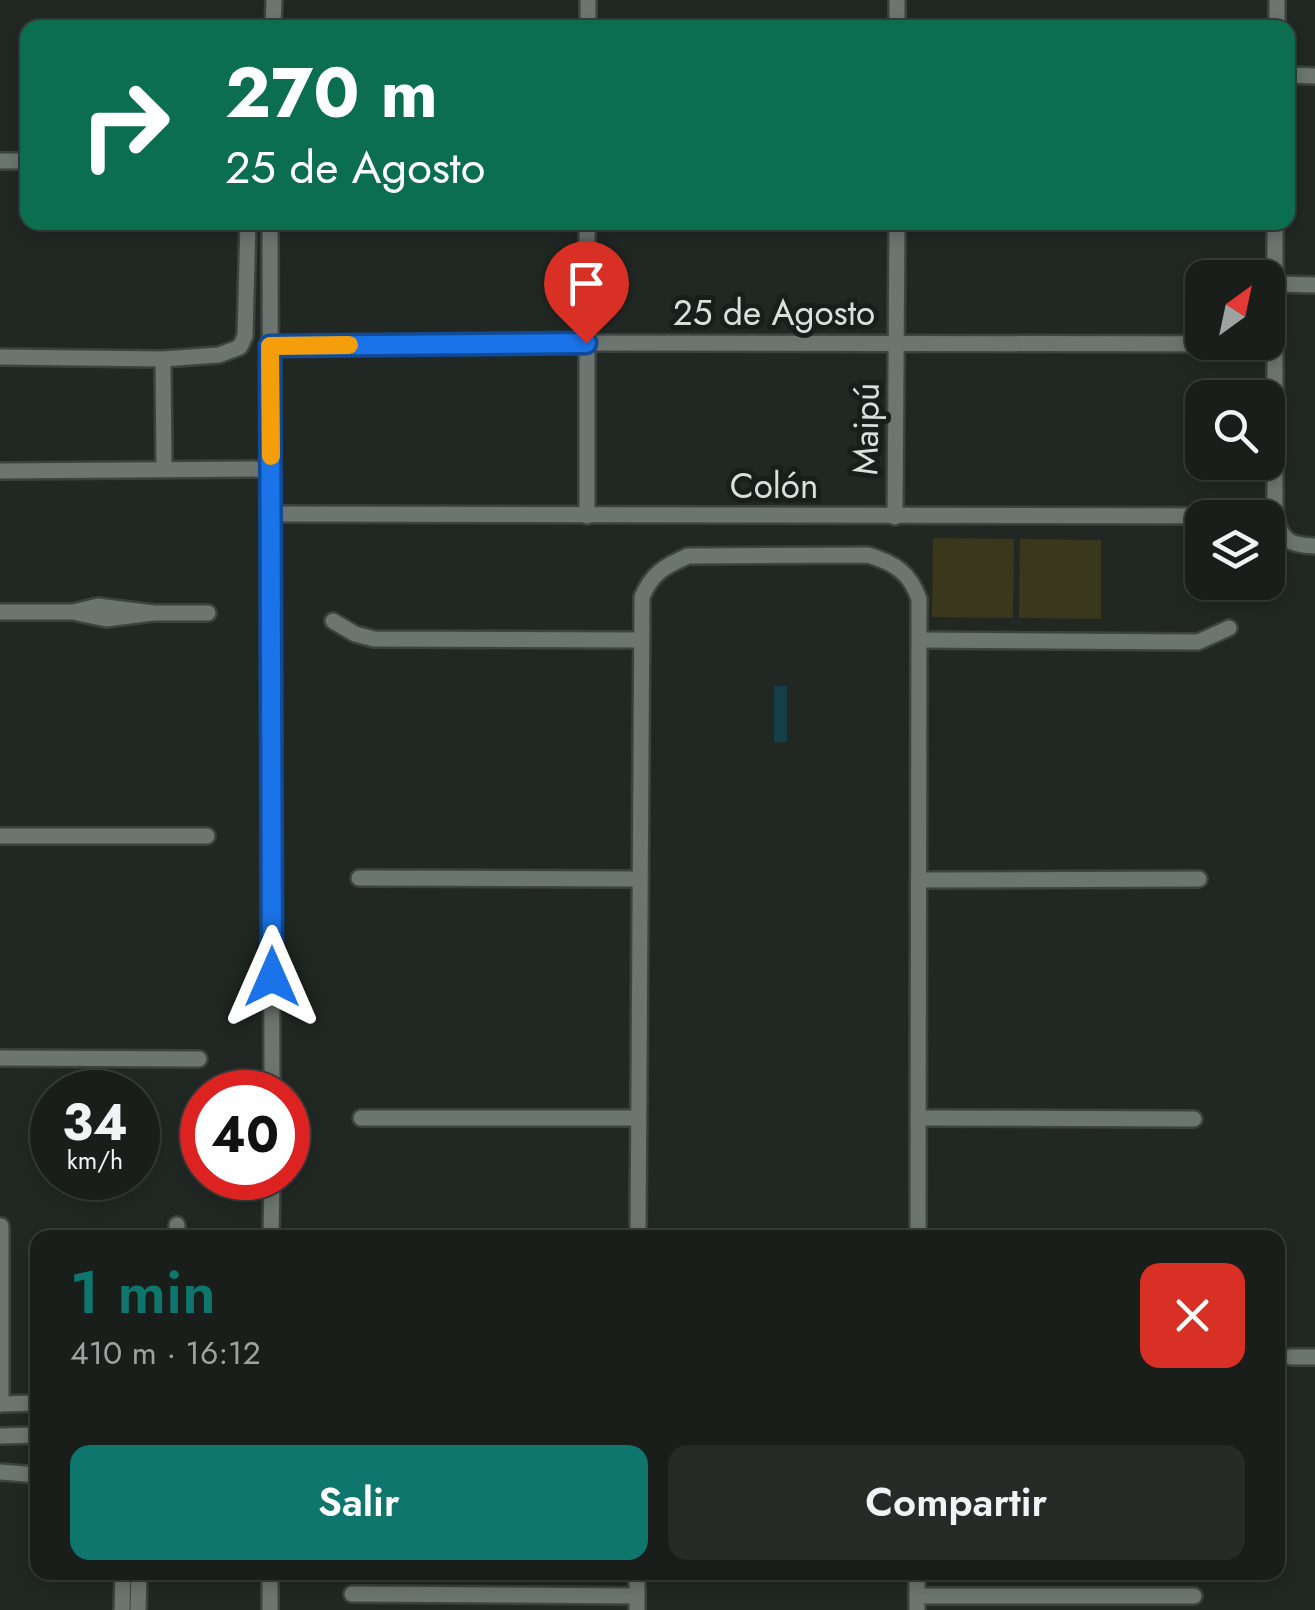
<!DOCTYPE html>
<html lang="es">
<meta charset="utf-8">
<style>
:root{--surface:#191e1b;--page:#262b28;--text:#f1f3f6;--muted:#9fa2a3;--line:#373c3a;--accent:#0f766e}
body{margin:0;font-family:Jost,sans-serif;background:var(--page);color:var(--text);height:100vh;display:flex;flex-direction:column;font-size:38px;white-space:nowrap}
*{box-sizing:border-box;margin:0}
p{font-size:32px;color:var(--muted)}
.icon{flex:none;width:55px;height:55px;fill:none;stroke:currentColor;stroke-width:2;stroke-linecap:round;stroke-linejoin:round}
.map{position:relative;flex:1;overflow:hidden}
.details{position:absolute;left:30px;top:1230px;width:1255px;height:350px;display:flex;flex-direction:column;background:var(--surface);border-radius:20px;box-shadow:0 5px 15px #0003,0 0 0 2px var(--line)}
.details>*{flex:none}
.top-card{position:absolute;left:20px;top:20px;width:1275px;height:210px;border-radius:20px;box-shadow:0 5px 15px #0003,0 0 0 2px var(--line);background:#0b6e4f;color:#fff;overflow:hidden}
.needle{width:65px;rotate:33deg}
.tools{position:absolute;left:1185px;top:260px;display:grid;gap:20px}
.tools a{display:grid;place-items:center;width:100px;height:100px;border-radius:20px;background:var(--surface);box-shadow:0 5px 15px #0003,0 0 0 2px var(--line);font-size:50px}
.speed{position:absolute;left:30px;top:1070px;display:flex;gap:20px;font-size:50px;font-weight:700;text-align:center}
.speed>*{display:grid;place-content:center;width:130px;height:130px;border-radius:50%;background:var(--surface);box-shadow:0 5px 15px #0003,0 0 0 2px var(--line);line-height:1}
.speed small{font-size:25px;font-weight:400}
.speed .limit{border:15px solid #d22;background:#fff;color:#111}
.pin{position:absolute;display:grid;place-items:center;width:85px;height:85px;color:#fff;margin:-102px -42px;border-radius:50% 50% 50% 0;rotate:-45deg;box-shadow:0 0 10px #0007}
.pin .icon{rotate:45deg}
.me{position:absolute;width:110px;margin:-55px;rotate:0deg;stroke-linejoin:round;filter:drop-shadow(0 0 8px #0008)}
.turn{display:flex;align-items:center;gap:35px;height:210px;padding:0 40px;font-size:45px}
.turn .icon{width:130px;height:130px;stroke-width:2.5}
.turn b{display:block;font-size:70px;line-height:85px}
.round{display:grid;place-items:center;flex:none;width:105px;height:105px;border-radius:20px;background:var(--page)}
.summary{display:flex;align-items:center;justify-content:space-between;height:170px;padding:0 40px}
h1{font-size:60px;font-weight:600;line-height:75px;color:var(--accent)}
.action{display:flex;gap:20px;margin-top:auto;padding:20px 40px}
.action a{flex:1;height:115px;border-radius:20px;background:var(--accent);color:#fff;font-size:40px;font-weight:600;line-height:115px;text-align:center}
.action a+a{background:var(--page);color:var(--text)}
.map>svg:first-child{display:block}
.green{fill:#39381d}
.water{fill:#143e49}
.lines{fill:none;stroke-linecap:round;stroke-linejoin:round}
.minor-casing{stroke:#3c423f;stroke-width:20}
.minor{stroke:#6c7570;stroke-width:15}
.route-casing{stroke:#114b97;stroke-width:25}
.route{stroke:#1a73e8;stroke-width:18}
.slow{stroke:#f59e0b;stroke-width:18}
.labels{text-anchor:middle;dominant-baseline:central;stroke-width:10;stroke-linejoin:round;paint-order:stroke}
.street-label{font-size:35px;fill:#dadfdc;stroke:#171e1b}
</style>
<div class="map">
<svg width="1315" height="1610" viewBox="0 0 1315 1610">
<rect width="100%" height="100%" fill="#212824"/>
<g class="green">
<path d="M933 538 1014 539 1013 618 932 617Z"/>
<path d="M1020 539 1101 540V619L1019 618Z"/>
</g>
<rect class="water" x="774" y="686" width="13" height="56"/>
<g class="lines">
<g class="minor-casing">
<g id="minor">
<path d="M273 28 274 0"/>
<path d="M588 28V0"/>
<path d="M897 28V0"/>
<path d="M1277 28V0"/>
<path d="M1288 75 1315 76"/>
<path d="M0 161H28"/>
<path d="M270 222 272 1092"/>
<path d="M1275 222V516C1282 541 1289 545 1315 546"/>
<path d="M1277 284 1315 285"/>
<path d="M270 346 586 343 1277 344"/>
<path d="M0 357 163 359 219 355 240 347 245 336 248 222"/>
<path d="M163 359 164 469"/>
<path d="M0 471 271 469"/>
<path d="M272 514 1275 516"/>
<path d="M587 516V222"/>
<path d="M895 517 897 222"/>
<path d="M0 612H73L98 606 153 613"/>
<path d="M77 613 106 619 153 613H208"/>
<path d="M333 621 355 634 374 639 640 640"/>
<path d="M920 640 1198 642 1229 628"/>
<path d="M0 836H207"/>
<path d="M359 878 639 879"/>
<path d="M919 880 1199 879"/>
<path d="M0 1058 199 1059"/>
<path d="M361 1118H638"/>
<path d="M919 1118 1194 1119"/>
<path d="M1 1226V1404"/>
<path d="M177 1238V1225"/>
<path d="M271 1238 272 1178"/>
<path d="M638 1238 642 597C652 573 665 566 688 556L868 555C895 563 910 573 919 599L918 1238"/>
<path d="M1291 1357H1315"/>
<path d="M0 1404 38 1403"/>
<path d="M0 1436 38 1435"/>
<path d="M0 1472 38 1475"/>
<path d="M352 1594 637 1596"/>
<path d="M917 1596H1194"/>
<path d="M122 1610 123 1572"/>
<path d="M138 1610 139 1572"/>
<path d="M270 1610V1572"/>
<path d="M637 1610V1572"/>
<path d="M917 1610V1572"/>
</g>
</g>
<use href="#minor" class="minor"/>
</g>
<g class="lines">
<g class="route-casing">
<path id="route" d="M272 977 270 346 586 343"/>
</g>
<use href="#route" class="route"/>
<path class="slow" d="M271 456 270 346 349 345"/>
</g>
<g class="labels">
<g class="street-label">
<text x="774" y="313">25 de Agosto</text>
<text transform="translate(866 429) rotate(-89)">Maipú</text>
<text x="774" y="486">Colón</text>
</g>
</g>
</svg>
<div class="tools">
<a><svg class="needle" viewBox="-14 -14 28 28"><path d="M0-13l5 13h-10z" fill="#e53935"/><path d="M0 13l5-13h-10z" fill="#9fa2a3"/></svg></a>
<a><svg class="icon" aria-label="search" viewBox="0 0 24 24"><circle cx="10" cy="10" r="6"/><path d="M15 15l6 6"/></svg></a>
<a><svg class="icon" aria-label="layers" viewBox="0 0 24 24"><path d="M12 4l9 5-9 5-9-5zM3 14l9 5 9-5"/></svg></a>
</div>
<div class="speed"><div>34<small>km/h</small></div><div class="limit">40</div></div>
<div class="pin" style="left:586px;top:343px;background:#d93025"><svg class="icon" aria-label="arrive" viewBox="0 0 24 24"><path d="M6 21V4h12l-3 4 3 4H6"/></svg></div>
<svg class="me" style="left:272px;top:977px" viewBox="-20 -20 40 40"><path d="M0-17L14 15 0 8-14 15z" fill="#1a73e8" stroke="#fff" stroke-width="4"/></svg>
<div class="top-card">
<div class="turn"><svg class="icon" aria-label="right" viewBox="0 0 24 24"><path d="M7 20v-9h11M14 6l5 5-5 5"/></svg><div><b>270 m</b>25 de Agosto</div></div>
</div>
<section class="details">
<div class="summary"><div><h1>1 min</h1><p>410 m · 16:12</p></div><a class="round" style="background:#d93025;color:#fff"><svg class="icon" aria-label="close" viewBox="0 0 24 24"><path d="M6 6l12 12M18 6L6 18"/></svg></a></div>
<div class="action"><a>Salir</a><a>Compartir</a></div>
</section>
</div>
